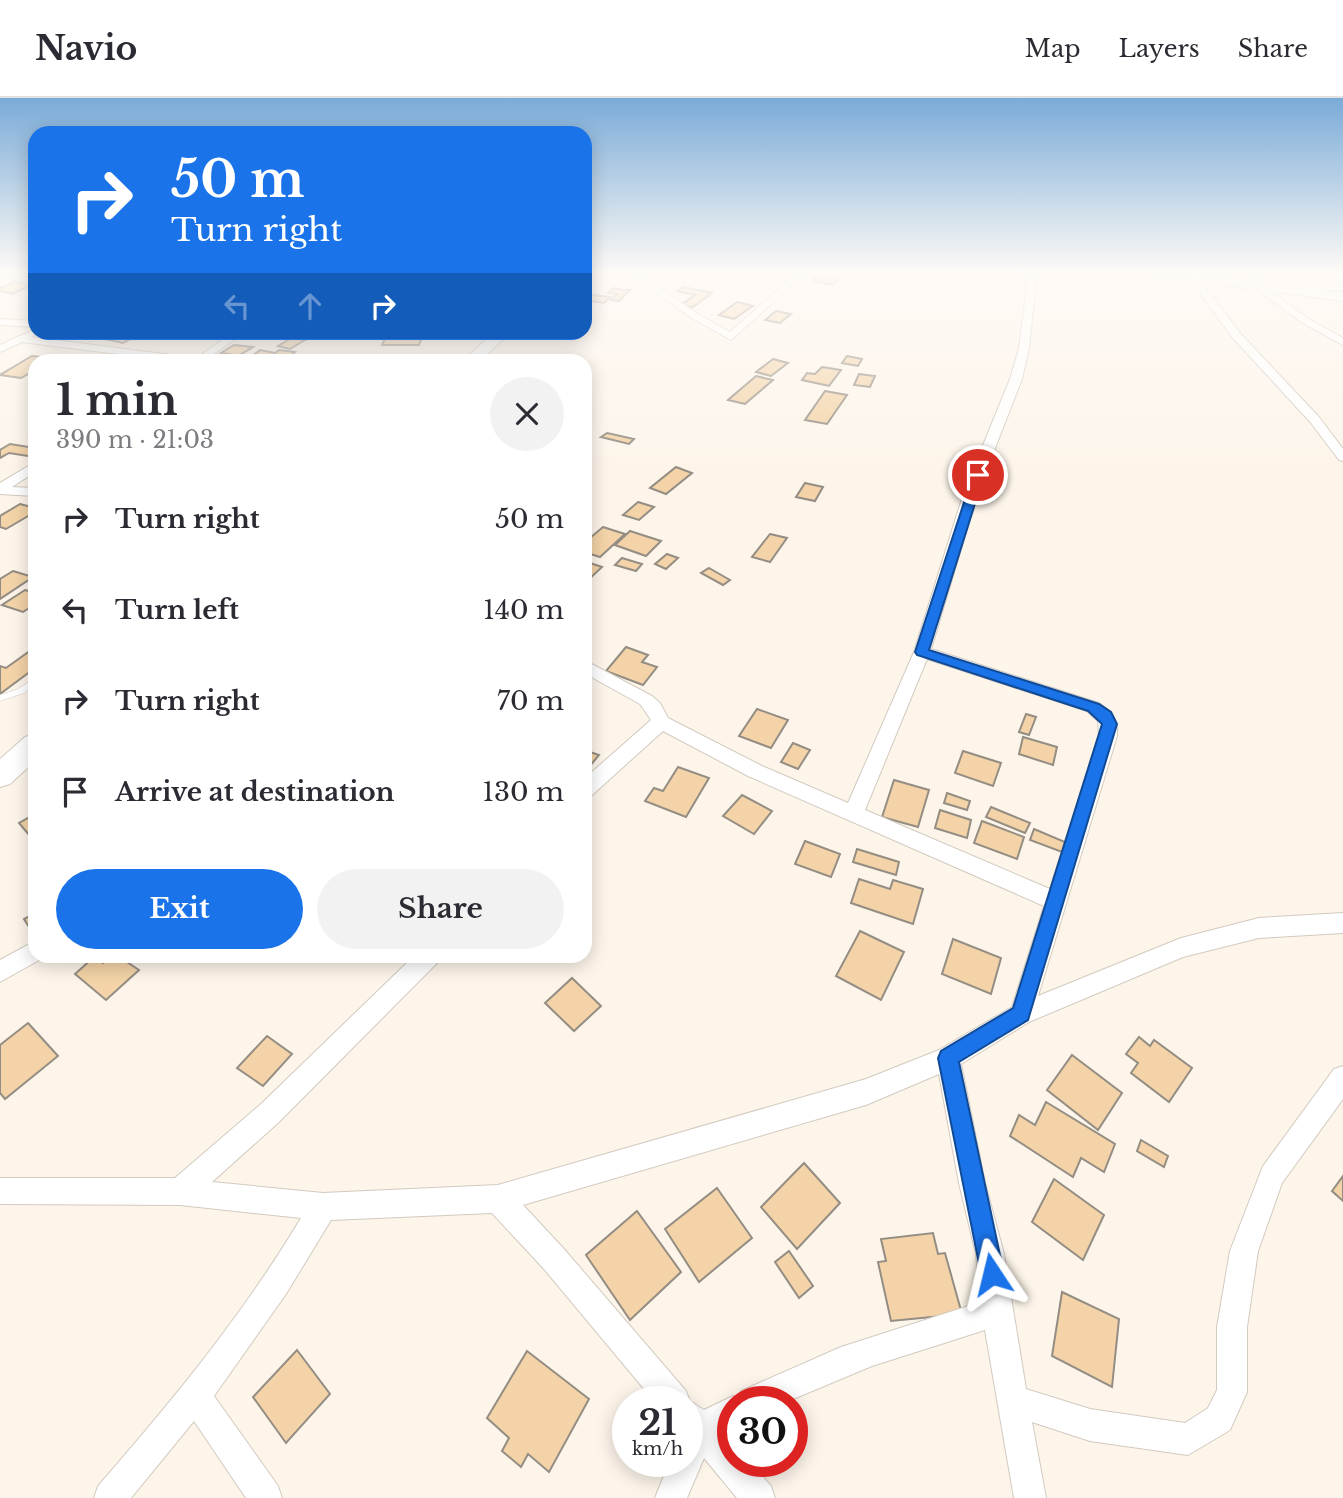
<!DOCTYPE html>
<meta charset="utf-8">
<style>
:root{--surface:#fff;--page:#f2f2f3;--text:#2b2b33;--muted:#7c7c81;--line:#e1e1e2;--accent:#1a73e8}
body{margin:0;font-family:"Libre Baskerville",serif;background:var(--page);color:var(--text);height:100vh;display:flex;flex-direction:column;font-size:26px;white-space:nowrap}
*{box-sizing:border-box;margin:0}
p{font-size:23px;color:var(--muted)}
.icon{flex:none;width:38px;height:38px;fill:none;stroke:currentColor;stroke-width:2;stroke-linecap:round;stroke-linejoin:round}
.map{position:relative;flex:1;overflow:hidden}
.drawer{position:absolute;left:28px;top:256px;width:564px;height:609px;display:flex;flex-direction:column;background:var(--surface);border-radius:21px;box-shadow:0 4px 18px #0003}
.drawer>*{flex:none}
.top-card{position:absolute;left:28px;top:28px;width:564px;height:214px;border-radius:21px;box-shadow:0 4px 18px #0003;background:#1a73e8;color:#fff;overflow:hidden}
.speed{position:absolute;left:612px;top:1288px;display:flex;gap:14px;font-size:35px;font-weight:700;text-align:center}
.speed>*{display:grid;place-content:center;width:91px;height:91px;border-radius:50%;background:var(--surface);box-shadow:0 4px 18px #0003;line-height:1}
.speed small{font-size:18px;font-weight:400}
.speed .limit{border:10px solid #d22;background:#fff;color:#111}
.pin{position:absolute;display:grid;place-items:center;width:60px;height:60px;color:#fff;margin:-30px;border:4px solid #fff;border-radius:50%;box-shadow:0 2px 7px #0007}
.me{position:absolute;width:77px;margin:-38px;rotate:350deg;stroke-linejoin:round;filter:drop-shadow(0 0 5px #0008)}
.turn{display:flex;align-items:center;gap:24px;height:147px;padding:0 28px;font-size:32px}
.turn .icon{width:91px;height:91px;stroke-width:2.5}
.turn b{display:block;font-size:49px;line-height:60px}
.lanes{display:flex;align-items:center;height:66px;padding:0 28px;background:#0003;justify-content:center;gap:35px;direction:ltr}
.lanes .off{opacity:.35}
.round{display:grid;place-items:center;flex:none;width:74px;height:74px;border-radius:37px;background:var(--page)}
.headline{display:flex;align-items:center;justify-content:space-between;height:119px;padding:0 28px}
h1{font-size:42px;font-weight:700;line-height:52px}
.primary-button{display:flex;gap:14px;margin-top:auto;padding:14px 28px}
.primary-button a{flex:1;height:80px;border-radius:42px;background:var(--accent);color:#fff;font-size:28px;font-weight:700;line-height:80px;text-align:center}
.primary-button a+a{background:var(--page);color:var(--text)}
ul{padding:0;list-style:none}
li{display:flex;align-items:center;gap:21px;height:91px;padding:0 28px}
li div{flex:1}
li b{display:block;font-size:26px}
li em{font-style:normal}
header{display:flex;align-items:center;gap:42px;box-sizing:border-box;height:98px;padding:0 35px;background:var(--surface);border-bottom:2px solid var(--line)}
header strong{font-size:33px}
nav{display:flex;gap:38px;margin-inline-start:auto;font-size:24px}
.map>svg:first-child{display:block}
.building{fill:#f3d3a7;stroke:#948d83;stroke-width:2}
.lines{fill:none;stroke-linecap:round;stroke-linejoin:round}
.lane-casing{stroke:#d2cac0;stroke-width:1}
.street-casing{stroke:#d2cac0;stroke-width:2}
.secondary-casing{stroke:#d2cac0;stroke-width:2}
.primary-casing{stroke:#d2cac0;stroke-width:2}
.lane{fill:#fff;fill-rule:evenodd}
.street{fill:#fff;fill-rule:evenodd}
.secondary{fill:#fff;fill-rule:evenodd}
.primary{fill:#fff;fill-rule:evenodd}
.route{fill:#1a73e8;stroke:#114b97;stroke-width:2}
</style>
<header>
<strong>Navio</strong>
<nav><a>Map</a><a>Layers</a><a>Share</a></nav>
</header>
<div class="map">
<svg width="1343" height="1400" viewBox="0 0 1343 1400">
<rect width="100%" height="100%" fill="#fdf5ea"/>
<g class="building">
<path d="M817 177 839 181 833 187 812 183Z"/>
<path d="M14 184 32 187 12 196 0 193V190Z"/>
<path d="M683 189 712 195 693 209 681 207 695 197 677 193Z"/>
<path d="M613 190 622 192H630L619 203 611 202 617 196 608 195Z"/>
<path d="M584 196 610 199 604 205 584 202Z"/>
<path d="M737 204 753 208 734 221 719 217Z"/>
<path d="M776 213 791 216 780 225 765 222Z"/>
<path d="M132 234 126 238 134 239 123 245 96 239 104 234Z"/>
<path d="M388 234H424L419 247H382Z"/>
<path d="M293 239 305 242 290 251 278 248Z"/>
<path d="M234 247 253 249 231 262H218L228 256 221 255Z"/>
<path d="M260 252 275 255 279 252 295 254 286 262H247Z"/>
<path d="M32 258 70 262H35V272L21 280 0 277Z"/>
<path d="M847 258 862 261 858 268 842 265Z"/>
<path d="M773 261 788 265 771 278 756 274Z"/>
<path d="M822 269 841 272 829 288 802 282 807 275 815 276Z"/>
<path d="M859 276 875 278 870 289 854 287Z"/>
<path d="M756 278 773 282 745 306 728 302Z"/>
<path d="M825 293 847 297 827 326 805 322Z"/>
<path d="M607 335 634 341 629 346 601 339Z"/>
<path d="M10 346 35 350V359L9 355 0 360V352Z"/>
<path d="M676 369 692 375 666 396 650 390Z"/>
<path d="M805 385 823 389 815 403 796 399Z"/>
<path d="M638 404 654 409 639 422 623 417Z"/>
<path d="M20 406 35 410V414L6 431 0 429V418Z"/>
<path d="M603 429 625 436 600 459 584 454V445Z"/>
<path d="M630 433 661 443 646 458 615 447Z"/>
<path d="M770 436 787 440 770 464 752 459Z"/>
<path d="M667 456 678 460 666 471 655 466Z"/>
<path d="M622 460 642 466 636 473 615 467Z"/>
<path d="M584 463 602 469 584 486Z"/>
<path d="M709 470 730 482 723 487 701 475Z"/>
<path d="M13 473 33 479 0 501V481Z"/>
<path d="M25 492 35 495V506L23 514 2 507Z"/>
<path d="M626 549 648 557 642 564 657 569 643 587 606 573Z"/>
<path d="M34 550 35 570 0 596V568L6 570Z"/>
<path d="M757 611 788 622 771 650 739 638Z"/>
<path d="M1026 616 1036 619 1029 637 1019 634Z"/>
<path d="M1023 639 1057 649 1053 667 1019 656Z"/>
<path d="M793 645 810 652 798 671 781 664Z"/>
<path d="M584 652 599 657 589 669 584 668Z"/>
<path d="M963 653 1001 665 993 688 955 675Z"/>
<path d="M678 669 709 680 686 719 645 703 654 690 663 693Z"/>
<path d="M894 682 929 692 918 729 882 719Z"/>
<path d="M947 695 970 703 967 712 944 705Z"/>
<path d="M742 697 772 713 754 736 723 718Z"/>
<path d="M991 709 1030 725 1025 735 986 719Z"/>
<path d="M940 712 971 722 967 740 935 730Z"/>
<path d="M35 716V744L19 725Z"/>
<path d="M982 723 1024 739 1017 761 974 745Z"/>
<path d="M1034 731 1065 744 1062 754 1030 742Z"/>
<path d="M805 743 840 756 831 779 795 766Z"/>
<path d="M857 751 899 764 896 777 853 764Z"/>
<path d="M859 781 890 791 893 782 923 791 913 826 851 805Z"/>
<path d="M35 815V838L24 821Z"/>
<path d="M860 833 904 854 881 902 836 878Z"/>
<path d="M953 841 1001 860 991 896 942 876Z"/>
<path d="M111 858H118L139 872 106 902 75 876 94 859 103 865Z"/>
<path d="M572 880 601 908 574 933 545 905Z"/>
<path d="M28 925 58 958 5 1001 0 995V947Z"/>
<path d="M267 938 292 956 263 988 237 970Z"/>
<path d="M1139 939 1150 948 1154 942 1192 970 1169 1004 1131 975 1138 965 1126 956Z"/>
<path d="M1072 957 1122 995 1098 1032 1047 992Z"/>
<path d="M1046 1004 1115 1046 1104 1074 1081 1060 1073 1079 1010 1038 1019 1017 1035 1027Z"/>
<path d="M1141 1042 1168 1058 1164 1069 1137 1053Z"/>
<path d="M804 1065 840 1105 797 1151 761 1109Z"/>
<path d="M1343 1078V1103L1332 1093Z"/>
<path d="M1054 1081 1104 1117 1083 1162 1032 1124Z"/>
<path d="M717 1090 752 1140 699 1184 665 1131Z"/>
<path d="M637 1113 681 1174 630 1222 586 1157Z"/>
<path d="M933 1135 938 1156 945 1155 962 1216 891 1223 878 1164 886 1163 881 1141Z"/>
<path d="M789 1153 813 1188 799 1200 775 1164Z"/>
<path d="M1062 1194 1119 1221 1112 1289 1052 1258Z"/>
<path d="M297 1252 330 1296 286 1345 253 1299Z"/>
<path d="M527 1253 589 1301 549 1374 528 1356 521 1369 502 1353 509 1340 487 1320Z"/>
</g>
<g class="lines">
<g class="lane-casing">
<path id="lane" d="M35 580V587L24 595 0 603V597L18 591Z"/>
</g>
<g class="street-casing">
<g id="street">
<path d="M0 174 35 179V185L0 180Z"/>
<path d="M628 174H637L696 215 730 234 798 174H807L731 242 690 219Z"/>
<path d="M1029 174H1037L1029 250 1022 281 978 394 931 551 1099 605C1112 613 1118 622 1117 638L1038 898 1181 840 1259 820 1343 815V835L1259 840 1183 859 1029 924 961 966 985 1085 1004 1156 1026 1291 1090 1311 1185 1325 1208 1310 1217 1292V1229L1230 1153 1263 1068 1334 971 1343 968V1001L1282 1085 1258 1153 1247 1229V1294L1230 1332 1188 1357 1090 1343 1032 1324 1046 1400H1014L985 1232 872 1268 786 1304H733V1331L724 1335 733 1346V1363H749L771 1388 775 1400H737L704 1360 687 1400H655L670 1363H688V1304H655L544 1171 492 1115 331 1122 286 1196 214 1298 278 1388 282 1400H246L194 1323 131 1400H94L98 1388C172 1303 243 1217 301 1120L180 1107 0 1106V1080H175L261 1006 414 858H440L437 865 279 1024 212 1084 323 1095 498 1087 866 981 939 952 1012 909 1044 808 748 678 663 633 591 698 584 700V681L651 622 640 606 584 575V562L652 598 660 605 668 620 762 668 848 705 914 554 964 394 1010 281 1019 250ZM927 561 1087 613 1098 623 1099 638 1050 791 865 712ZM939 976 959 1085 976 1156 981 1204 841 1249 741 1293 738 1300 733 1298 704 1312 690 1303 686 1293 564 1151 523 1107 866 1007Z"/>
<path d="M1253 174H1261L1262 186 1307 220 1343 240V247L1301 224 1254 189Z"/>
<path d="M1190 177H1196L1240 235 1319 319 1343 351V363L1339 362 1311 325 1232 239 1188 179Z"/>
<path d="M1343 186V192L1280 194 1275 191 1280 188Z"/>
<path d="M0 221 35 223V229L0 227Z"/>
<path d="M31 233 36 236 32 239 187 259 192 262H166L22 244 0 254V247Z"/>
<path d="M233 234H245L205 262H194Z"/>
<path d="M35 364V374L12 389 35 390V398L0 396V385Z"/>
<path d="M35 843V858H44L43 860 0 884V862Z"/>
</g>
</g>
<g class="secondary-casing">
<path id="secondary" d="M1148 174H1182L1343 195V203L1155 178Z"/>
</g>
<g class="primary-casing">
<g id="primary">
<path d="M494 234H511L481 262H464Z"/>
<path d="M35 636V663L10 686 0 689V661L25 639Z"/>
</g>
</g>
<use href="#lane" class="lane"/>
<use href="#street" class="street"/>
<use href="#secondary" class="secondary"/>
<use href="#primary" class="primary"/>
</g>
<linearGradient id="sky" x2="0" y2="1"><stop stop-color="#7aabd8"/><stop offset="0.47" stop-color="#fefaf6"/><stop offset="1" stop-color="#fefaf6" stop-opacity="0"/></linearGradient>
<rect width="1343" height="370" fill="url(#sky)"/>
<path class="route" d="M978 373 984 377 929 552 1099 606 1111 614 1117 626 1028 922 959 964 1004 1176 1001 1184 992 1187 984 1184 981 1176 938 960 941 953 1013 910 1102 626 1088 613 917 557 915 554 973 377Z"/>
</svg>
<div class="speed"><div>21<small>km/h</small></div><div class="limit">30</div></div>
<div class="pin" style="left:978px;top:377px;background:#d93025"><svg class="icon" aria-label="arrive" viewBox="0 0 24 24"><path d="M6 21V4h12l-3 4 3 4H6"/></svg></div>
<svg class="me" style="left:992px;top:1176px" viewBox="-20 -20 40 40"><path d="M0-17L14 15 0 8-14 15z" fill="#1a73e8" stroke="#fff" stroke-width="4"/></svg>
<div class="top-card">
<div class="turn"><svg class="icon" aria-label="right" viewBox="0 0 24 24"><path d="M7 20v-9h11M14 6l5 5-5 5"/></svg><div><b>50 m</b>Turn right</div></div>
<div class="lanes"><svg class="icon off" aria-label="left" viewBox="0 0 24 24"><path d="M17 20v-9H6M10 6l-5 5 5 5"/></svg><svg class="icon off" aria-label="ahead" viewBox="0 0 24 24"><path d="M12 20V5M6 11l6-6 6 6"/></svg><svg class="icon" aria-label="right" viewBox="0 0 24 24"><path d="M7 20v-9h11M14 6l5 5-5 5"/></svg></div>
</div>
<section class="drawer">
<div class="headline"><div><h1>1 min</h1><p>390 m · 21:03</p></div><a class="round"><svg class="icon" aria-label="close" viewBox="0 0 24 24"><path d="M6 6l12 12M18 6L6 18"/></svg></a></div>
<ul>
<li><svg class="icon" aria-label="right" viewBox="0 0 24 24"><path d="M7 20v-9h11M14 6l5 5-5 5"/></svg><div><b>Turn right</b></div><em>50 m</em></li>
<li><svg class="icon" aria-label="left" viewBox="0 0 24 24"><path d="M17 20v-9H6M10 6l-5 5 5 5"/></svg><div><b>Turn left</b></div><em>140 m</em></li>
<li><svg class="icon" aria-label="right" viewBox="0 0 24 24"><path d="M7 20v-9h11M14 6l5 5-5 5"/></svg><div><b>Turn right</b></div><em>70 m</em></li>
<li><svg class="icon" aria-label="arrive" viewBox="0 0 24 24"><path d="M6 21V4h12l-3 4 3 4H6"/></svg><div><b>Arrive at destination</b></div><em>130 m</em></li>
</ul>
<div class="primary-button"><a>Exit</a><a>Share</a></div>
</section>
</div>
